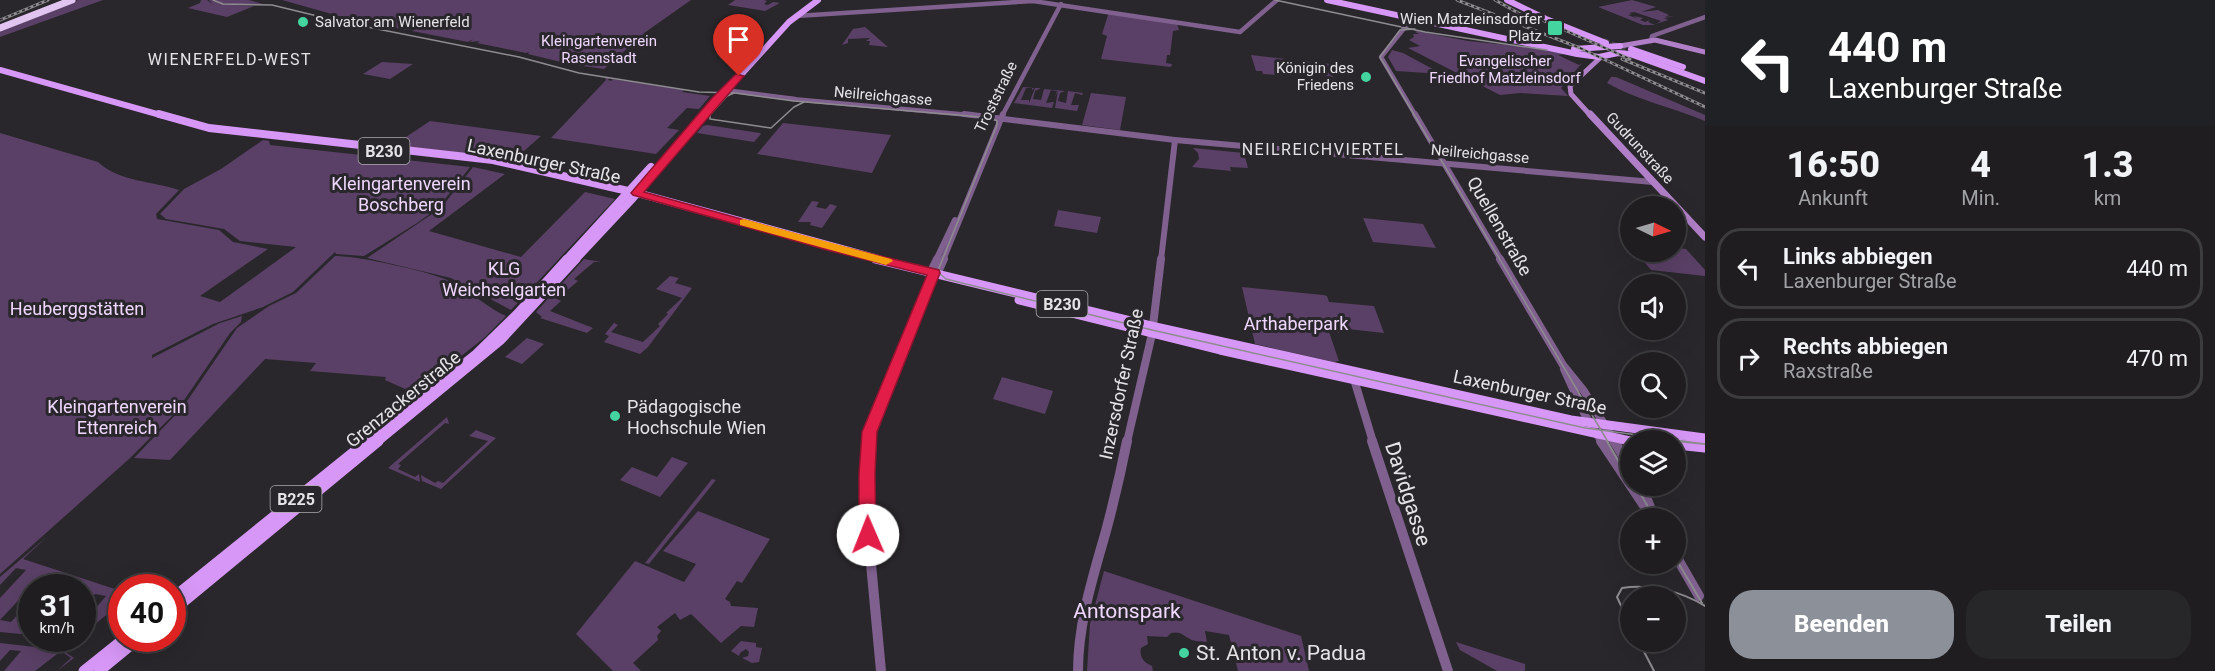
<!DOCTYPE html>
<html lang="de">
<meta charset="utf-8">
<style>
:root{--surface:#1f1d20;--page:#272629;--text:#f1f3f6;--muted:#a1a2a5;--line:#3c3b3e;--accent:#8c9099}
body{margin:0;font-family:Roboto,sans-serif;background:var(--page);color:var(--text);height:100vh;display:flex;flex-direction:column;font-size:22px;white-space:nowrap}
*{box-sizing:border-box;margin:0}
p{font-size:20px;color:var(--muted)}
.icon{flex:none;width:33px;height:33px;fill:none;stroke:currentColor;stroke-width:2;stroke-linecap:round;stroke-linejoin:round}
.map{position:relative;flex:1;overflow:hidden}
.sheet{display:flex;flex-direction:column;background:var(--surface);width:510px}
.sheet>*{flex:none}
.hud{background:#202124;color:#fff;overflow:hidden}
.needle{width:39px;rotate:95deg}
.controls{position:absolute;left:1620px;top:196px;display:grid;gap:12px}
.controls a{display:grid;place-items:center;width:66px;height:66px;border-radius:50%;background:var(--surface);box-shadow:0 6px 24px #0002,0 0 0 2px var(--line);font-size:30px}
.speed{position:absolute;left:18px;top:574px;display:flex;gap:12px;font-size:30px;font-weight:700;text-align:center}
.speed>*{display:grid;place-content:center;width:78px;height:78px;border-radius:50%;background:var(--surface);box-shadow:0 6px 24px #0002,0 0 0 2px var(--line);line-height:1}
.speed small{font-size:15px;font-weight:400}
.speed .limit{border:9px solid #d22;background:#fff;color:#111}
.pin{position:absolute;display:grid;place-items:center;width:51px;height:51px;color:#fff;margin:-62px -26px;border-radius:50% 50% 50% 0;rotate:-45deg;box-shadow:0 0 6px #0007}
.pin .icon{rotate:45deg}
.me{position:absolute;width:66px;margin:-33px;rotate:359deg;stroke-linejoin:round;filter:drop-shadow(0 0 4px #0008)}
.turn{display:flex;align-items:center;gap:21px;height:126px;padding:0 24px;font-size:27px}
.turn .icon{width:78px;height:78px;stroke-width:2.5}
.turn b{display:block;font-size:42px;line-height:51px}
.eta{display:flex;justify-content:space-evenly;align-items:center;height:102px;text-align:center}
.eta b{font-size:36px;font-weight:800;line-height:42px}
.primary-button{display:flex;gap:12px;margin-top:auto;padding:12px 24px}
.primary-button a{flex:1;height:69px;border-radius:24px;background:var(--accent);color:#fff;font-size:24px;font-weight:800;line-height:69px;text-align:center}
.primary-button a+a{background:var(--page);color:var(--text)}
ul{padding:0;list-style:none}
li{display:flex;align-items:center;gap:18px;height:81px;margin:0 12px 9px;padding:0 12px;border:3px solid var(--line);border-radius:24px}
li div{flex:1}
li b{display:block;font-size:22px}
li em{font-style:normal}
main{display:flex;flex:1;min-height:0}
.map>svg:first-child{display:block}
.green{fill:#5a4066}
.lines{fill:none;stroke-linecap:round;stroke-linejoin:round}
.primary-tunnel{stroke:#454347;stroke-width:6;stroke-dasharray:6 3;stroke-linecap:butt}
.tertiary-far3{stroke:#7f608e;stroke-width:4.5}
.tertiary-far2{stroke:#7f608e;stroke-width:6}
.tertiary-far1{stroke:#7f608e;stroke-width:8}
.tertiary{stroke:#7f608e;stroke-width:10}
.secondary-far1{stroke:#b17fc8;stroke-width:5}
.secondary{stroke:#b17fc8;stroke-width:7}
.primary-far3{stroke:#d797f6;stroke-width:6}
.primary-far2{stroke:#d797f6;stroke-width:8}
.primary-far1{stroke:#d797f6;stroke-width:9}
.primary{stroke:#d797f6;stroke-width:11}
.motorway{stroke:#e2c4f1;stroke-width:7}
.tram-far1{stroke:#8e8c90;stroke-width:1.5}
.tram{stroke:#8e8c90;stroke-width:2}
.rail-casing{stroke:#8e8c90;stroke-width:3}
.rail{stroke:#29272b;stroke-width:1.5;stroke-dasharray:3;stroke-linecap:butt}
.route{fill:#e11d48;stroke:#92132f;stroke-width:1.5}
.slow{fill:#f59e0b}
.poi-dot{fill:#44d49f;stroke:#29272b;stroke-width:2}
.labels{text-anchor:middle;dominant-baseline:central;stroke-width:6;stroke-linejoin:round;paint-order:stroke}
.far-poi-label{font-size:15px;fill:#e5e3e6;stroke:#29272b;text-anchor:end}
.far-park-label{font-size:15px;fill:#f0d7fd;stroke:#29272b}
.far-street-label{font-size:15px;fill:#e5e3e6;stroke:#29272b}
.far-neighbourhood-label{font-size:16px;letter-spacing:1.5px;fill:#e5e3e6;stroke:#29272b}
.shield{fill:#29272b;stroke:#adabae;stroke-width:1.5}
.shield-label{font-size:16px;font-weight:bold;fill:#e5e3e6}
.street-label{font-size:18px;fill:#e5e3e6;stroke:#29272b}
.park-label{font-size:18px;fill:#f0d7fd;stroke:#29272b}
.poi-label{font-size:18px;fill:#e5e3e6;stroke:#29272b;text-anchor:start}
.near-street-label{font-size:21px;fill:#e5e3e6;stroke:#29272b}
.near-park-label{font-size:21px;fill:#f0d7fd;stroke:#29272b}
.near-poi-label{font-size:21px;fill:#e5e3e6;stroke:#29272b;text-anchor:start}
</style>
<main>
<div class="map">
<svg width="1705" height="671" viewBox="0 0 1705 671">
<rect width="100%" height="100%" fill="#29272b"/>
<g class="green">
<path d="M78 0H103L0 37V31Z"/>
<path d="M201 0H207L213 4 209 0H249L263 4 233 5 254 6 227 17 188 8 200 3Z"/>
<path d="M282 0H691L647 31 604 69 569 64 528 54 529 52 526 53 477 43 480 41 470 42 473 39 468 42 412 31 415 29 407 30 356 20 357 19 353 20Z"/>
<path d="M735 0H764L767 1 764 4 768 5 773 2 780 3 765 11 728 5Z"/>
<path d="M1632 0 1663 9 1656 7 1641 12 1658 10 1669 15 1665 17 1675 16 1664 18 1668 20 1656 24 1661 21 1634 12 1629 13 1632 14 1628 15 1638 19 1633 16 1643 18 1640 20 1645 22 1650 20 1648 22 1655 25H1643L1598 7Z"/>
<path d="M1109 12 1177 24 1179 30 1173 31 1170 55H1167L1166 63 1172 64 1171 67 1101 59 1107 36 1102 34Z"/>
<path d="M865 27 888 47 869 45 870 41H866L870 38 848 39V43L842 45 853 29Z"/>
<path d="M1417 31 1468 41 1547 49 1565 54 1558 55 1579 65 1582 63 1561 88 1568 96 1520 93 1500 95 1408 48 1420 46 1409 40 1414 37 1413 34H1419L1415 32Z"/>
<path d="M1392 50 1403 53 1442 74 1396 71 1388 57Z"/>
<path d="M1251 55 1286 59 1288 70 1293 76 1263 74 1262 71H1256Z"/>
<path d="M1305 61 1317 63 1319 68H1325L1323 63 1336 65 1340 73 1331 72 1333 77 1303 74 1308 73 1305 67 1300 66H1307Z"/>
<path d="M382 62 413 64 390 79 363 74Z"/>
<path d="M1611 77H1616L1705 115V121C1671 107 1637 100 1607 83Z"/>
<path d="M605 78H609L608 80 612 81V79L684 90 682 92 710 96 699 109 687 108 667 128 679 130 656 154 551 138 606 80Z"/>
<path d="M1023 87 1034 88 1032 90V88H1026L1021 100H1029V103L1035 88H1041L1035 91 1033 99 1041 100 1044 89 1065 91 1060 93 1058 101 1066 103 1068 91 1083 93 1082 95 1075 93 1071 105H1079L1077 111 1055 108 1058 91 1055 97 1057 91 1051 90 1046 103 1054 102 1052 108 1014 103Z"/>
<path d="M1091 93 1126 97 1120 130 1082 125Z"/>
<path d="M430 121 541 136 516 158 509 160 394 145Z"/>
<path d="M783 123 891 135 872 173 757 154Z"/>
<path d="M707 125 760 133 761 134 754 142 697 133 703 126Z"/>
<path d="M0 133 98 162C119 182 153 181 179 190L156 214 157 219 219 230 233 242 268 249 200 296 220 302 296 247 240 241 224 229 166 219 160 214 184 189 221 169 263 140 269 141 270 145 470 167 438 208 417 223 364 256 336 254 335 252 293 292 263 307 213 324 152 355V358L156 356 220 323 242 316 241 322 230 333 176 412 129 459 0 574Z"/>
<path d="M1193 148 1244 153 1248 168 1230 167 1231 171 1192 167 1199 159 1198 153Z"/>
<path d="M473 167 505 174 429 231 521 257 585 192 615 199 511 310 451 278 367 258 441 208Z"/>
<path d="M812 201 819 202 816 207 826 209 830 204 837 206 822 228 810 225 811 222H798Z"/>
<path d="M1058 210 1101 217 1097 233 1054 226Z"/>
<path d="M1363 218 1423 224 1436 248 1373 242Z"/>
<path d="M1676 248 1686 249 1705 270V276L1651 270 1636 252H1676Z"/>
<path d="M335 256C359 256 434 272 454 283 472 293 491 310 506 316L484 338 418 390 412 392 385 380 386 377 310 371 316 363 265 359 170 460 134 458 183 407 237 328 269 306 296 293Z"/>
<path d="M584 259 601 262H594L574 279 578 281 557 299 561 301 550 311 593 328 587 333 540 318 542 317 536 312Z"/>
<path d="M670 276 679 278 675 283 692 288 648 347 640 354 604 342 609 336 605 334 614 323 618 325 611 332 643 342 660 326 658 324 668 314 666 313 682 298 656 289Z"/>
<path d="M1242 287 1323 295 1327 296 1329 302 1374 306 1384 333 1339 328 1340 333 1329 332 1339 361 1334 362 1255 344Z"/>
<path d="M527 338 544 344 522 364 505 357Z"/>
<path d="M1002 377 1053 391 1045 414 993 399Z"/>
<path d="M447 417 449 424 445 423 398 464 401 465 398 469 415 477 419 474 420 482 388 468Z"/>
<path d="M476 430 496 438 441 489 422 481 421 475 435 483 438 481 443 483 488 441 469 436Z"/>
<path d="M672 457 688 463 660 497 620 480 632 467 657 477Z"/>
<path d="M712 479 716 480 649 564 645 563Z"/>
<path d="M698 511 770 539 742 583 737 581 725 599 730 602 731 606 758 608 754 627 741 626 721 643 691 614 680 620 675 613 657 627 661 631 657 636 658 640 633 663 641 671H613L576 634 635 561 684 582 696 564 663 551Z"/>
<path d="M49 535 23 559 121 591V603L83 634V623L106 596 95 594 83 609 82 588 69 584 65 588H43L53 577 42 575 0 620 11 622 31 600V626L28 630 31 631V635L0 632V598L26 570 16 568 0 585V577Z"/>
<path d="M1104 571 1301 636 1309 671H1238L1229 635 1205 631 1207 642C1202 641 1194 642 1190 639 1182 635 1181 631 1171 633L1167 637 1147 636 1148 644 1141 648C1139 657 1144 663 1152 666L1153 671H1087L1090 624Z"/>
<path d="M741 641 756 643V647L762 648 759 662 752 663 742 658 748 656 749 652 746 649 740 653 739 656 731 651Z"/>
<path d="M1456 642 1525 664V671H1497L1460 650Z"/>
<path d="M0 643 62 650 74 658 57 671 71 658 61 651 35 671H4L21 651 10 650 0 661Z"/>
</g>
<g class="lines">
<path class="primary-tunnel" d="M1603 41 1638 54"/>
<g class="tertiary-far3">
<path d="M796 16 1033 1 1240 32 1277 0"/>
<path d="M1414 16 1381 57 1416 116"/>
<path d="M1651 41 1652 36 1705 17"/>
<path d="M725 90 795 99"/>
<path d="M792 99 981 116"/>
<path d="M1002 116 1061 4"/>
</g>
<g class="tertiary-far2">
<path d="M964 114 1175 140 1653 182"/>
<path d="M1415 114 1501 260"/>
<path d="M936 260 955 220"/>
<path d="M943 260 1003 114"/>
<path d="M1161 260 1175 140"/>
</g>
<g class="tertiary-far1">
<path d="M1500 259 1563 365 1584 391 1615 442"/>
<path d="M934 273 933 267 937 259"/>
<path d="M1564 369 1586 417 1602 442"/>
<path d="M1353 376 1373 442"/>
<path d="M869 442 874 420 934 273 940 268 944 259"/>
<path d="M1127 442 1152 334 1161 259"/>
</g>
<g class="tertiary">
<path d="M869 441 868 532 881 671"/>
<path d="M1372 441 1448 671"/>
<path d="M1601 441 1653 519"/>
<path d="M1614 441 1630 467"/>
<path d="M1642 486 1654 518"/>
<path d="M1676 556 1699 596"/>
<path d="M1078 671C1078 623 1093 577 1106 531 1114 501 1121 471 1127 441"/>
</g>
<g class="secondary-far1">
<path d="M1620 46 1655 40 1705 52"/>
<path d="M1591 116 1571 94 1570 86 1601 57"/>
</g>
<path class="secondary" d="M1590 114 1705 237"/>
<g class="primary-far3">
<path d="M1327 0 1577 54 1599 57 1618 53 1630 54 1705 81"/>
<path d="M1507 0 1546 19 1606 43"/>
<path d="M1574 49 1620 46"/>
<path d="M1631 49 1683 67"/>
<path d="M0 70 164 116"/>
<path d="M704 116 789 22 818 0"/>
</g>
<g class="primary-far2">
<path d="M159 114 209 128 493 160 641 194 882 260"/>
<path d="M566 260 651 167"/>
<path d="M575 260 633 198 705 114"/>
</g>
<g class="primary-far1">
<path d="M875 259 1152 326 1571 420 1705 438"/>
<path d="M1019 300 1220 350 1630 441"/>
<path d="M366 442 476 354 518 313 567 259"/>
<path d="M377 442 501 340 576 259"/>
</g>
<g class="primary">
<path d="M1676 444 1705 447"/>
<path d="M172 599 368 441"/>
<path d="M172 611 378 441"/>
<path d="M84 671 124 639"/>
<path d="M99 671 138 639"/>
</g>
<path class="motorway" d="M0 28 72 0"/>
<g class="tram-far1">
<path d="M213 0 223 4 272 5 342 22 519 57 579 73 699 92 735 93 794 101 992 118 997 121V125L939 268 940 274 946 279 1152 330 1585 428 1690 442"/>
<path d="M1275 0 1425 32 1547 50"/>
<path d="M1415 29 1400 30 1380 57 1608 442"/>
<path d="M734 93 727 96 710 115V119L771 128 794 107 804 102"/>
</g>
<g class="tram">
<path d="M1607 441 1630 482"/>
<path d="M1675 441 1705 444"/>
<path d="M1636 486 1655 519"/>
<path d="M1676 559 1702 603"/>
<path d="M1630 625 1617 597 1622 588C1650 584 1681 591 1705 606"/>
<path d="M1639 642 1654 671"/>
</g>
<g class="rail-casing">
<g id="rail">
<path d="M1457 0 1580 48 1705 107"/>
<path d="M1495 0 1531 20"/>
<path d="M1526 13 1630 59"/>
<path d="M0 20 48 0"/>
<path d="M1622 59 1705 93"/>
</g>
</g>
<use href="#rail" class="rail"/>
</g>
<path class="route" d="M736 74 744 76 644 192 835 245 939 270 940 273 877 432 875 474 876 535 874 540 868 542 862 540 859 535V474L862 432 927 275 827 250 633 195 631 193 712 98Z"/>
<path class="slow" d="M744 219 891 259 893 261 886 265 740 225V220Z"/>
<g class="poi-dot">
<circle cx="303" cy="22" r="6"/>
<rect x="1547" y="20" width="16" height="16" rx="3"/>
<circle cx="1366" cy="77" r="6"/>
<circle cx="615" cy="416" r="6"/>
<circle cx="1184" cy="653" r="6"/>
</g>
<g class="labels">
<g class="far-poi-label">
<text x="1542" y="19">Wien Matzleinsdorfer<tspan x="1542" dy="17">Platz</tspan></text>
<text x="315" y="22" text-anchor="start">Salvator am Wienerfeld</text>
<text x="1354" y="68">Königin des<tspan x="1354" dy="17">Friedens</tspan></text>
</g>
<g class="far-park-label">
<text x="599" y="41">Kleingartenverein<tspan x="599" dy="17">Rasenstadt</tspan></text>
<text x="1505" y="61">Evangelischer<tspan x="1505" dy="17">Friedhof Matzleinsdorf</tspan></text>
</g>
<g class="far-street-label">
<text transform="translate(883 96) rotate(5)">Neilreichgasse</text>
<text transform="translate(996 97) rotate(-64)">Troststraße</text>
<text transform="translate(1640 148) rotate(47)">Gudrunstraße</text>
<text transform="translate(1480 154) rotate(5)">Neilreichgasse</text>
</g>
<g class="far-neighbourhood-label">
<text x="230" y="59">WIENERFELD-WEST</text>
<text x="1323" y="149">NEILREICHVIERTEL</text>
</g>
<g class="shield">
<rect x="358.5" y="138" width="51" height="26" rx="4.5"/>
<rect x="1036.5" y="291" width="51" height="26" rx="4.5"/>
<rect x="270.5" y="486" width="51" height="26" rx="4.5"/>
</g>
<g class="shield-label">
<text x="384" y="151">B230</text>
<text x="1062" y="304">B230</text>
<text x="296" y="499">B225</text>
</g>
<g class="street-label">
<text transform="translate(544 161) rotate(12)">Laxenburger Straße</text>
<text transform="translate(1500 226) rotate(60)">Quellenstraße</text>
<text transform="translate(1121 384) rotate(-78)">Inzersdorfer Straße</text>
<text transform="translate(1530 392) rotate(12)">Laxenburger Straße</text>
<text transform="translate(403 399) rotate(-39)">Grenzackerstraße</text>
</g>
<g class="park-label">
<text x="401" y="183">Kleingartenverein<tspan x="401" dy="21">Boschberg</tspan></text>
<text x="504" y="268">KLG<tspan x="504" dy="21">Weichselgarten</tspan></text>
<text x="77" y="308">Heuberggstätten</text>
<text x="1296" y="323">Arthaberpark</text>
<text x="117" y="406">Kleingartenverein<tspan x="117" dy="21">Ettenreich</tspan></text>
</g>
<g class="poi-label">
<text x="627" y="406">Pädagogische<tspan x="627" dy="21">Hochschule Wien</tspan></text>
</g>
<g class="near-street-label">
<text transform="translate(1408 494) rotate(72)">Davidgasse</text>
</g>
<g class="near-park-label">
<text x="1127" y="611">Antonspark</text>
</g>
<g class="near-poi-label">
<text x="1196" y="653">St. Anton v. Padua</text>
</g>
</g>
</svg>
<div class="controls">
<a><svg class="needle" viewBox="-14 -14 28 28"><path d="M0-13l5 13h-10z" fill="#e53935"/><path d="M0 13l5-13h-10z" fill="#a1a2a5"/></svg></a>
<a><svg class="icon" aria-label="sound" viewBox="0 0 24 24"><path d="M4 9h4l5-4v14l-5-4H4zM17 9q2 3 0 6"/></svg></a>
<a><svg class="icon" aria-label="search" viewBox="0 0 24 24"><circle cx="10" cy="10" r="6"/><path d="M15 15l6 6"/></svg></a>
<a><svg class="icon" aria-label="layers" viewBox="0 0 24 24"><path d="M12 4l9 5-9 5-9-5zM3 14l9 5 9-5"/></svg></a>
<a>+</a>
<a>−</a>
</div>
<div class="speed"><div>31<small>km/h</small></div><div class="limit">40</div></div>
<div class="pin" style="left:739px;top:76px;background:#d93025"><svg class="icon" aria-label="arrive" viewBox="0 0 24 24"><path d="M6 21V4h12l-3 4 3 4H6"/></svg></div>
<svg class="me" style="left:868px;top:535px" viewBox="-20 -20 40 40"><circle r="19" fill="#fff"/><path d="M0-13L10 11 0 6-10 11z" fill="#e11d48"/></svg>
</div>
<section class="sheet">
<div class="hud">
<div class="turn"><svg class="icon" aria-label="left" viewBox="0 0 24 24"><path d="M17 20v-9H6M10 6l-5 5 5 5"/></svg><div><b>440 m</b>Laxenburger Straße</div></div>
</div>
<div class="eta">
<div><b>16:50</b><p>Ankunft</p></div>
<div><b>4</b><p>Min.</p></div>
<div><b>1.3</b><p>km</p></div>
</div>
<ul>
<li><svg class="icon" aria-label="left" viewBox="0 0 24 24"><path d="M17 20v-9H6M10 6l-5 5 5 5"/></svg><div><b>Links abbiegen</b><p>Laxenburger Straße</p></div><em>440 m</em></li>
<li><svg class="icon" aria-label="right" viewBox="0 0 24 24"><path d="M7 20v-9h11M14 6l5 5-5 5"/></svg><div><b>Rechts abbiegen</b><p>Raxstraße</p></div><em>470 m</em></li>
</ul>
<div class="primary-button"><a>Beenden</a><a>Teilen</a></div>
</section>
</main>
